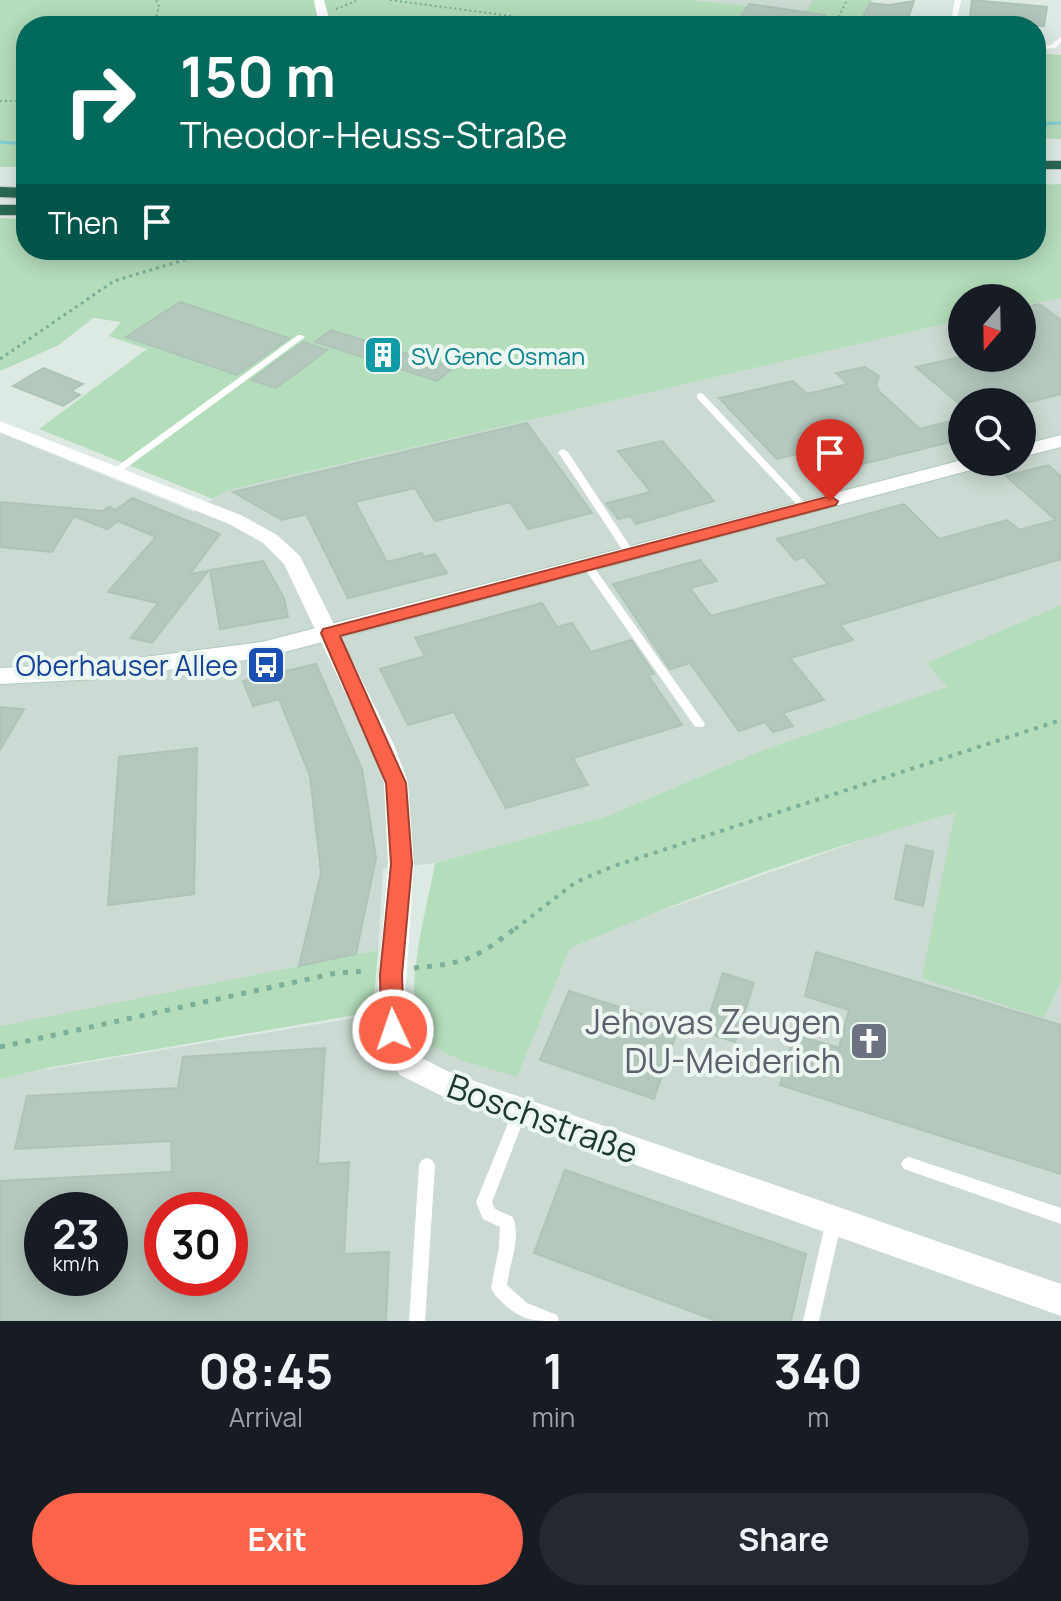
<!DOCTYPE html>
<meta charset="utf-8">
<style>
:root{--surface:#171b24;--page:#242831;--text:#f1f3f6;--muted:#9ea1a6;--accent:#fb634a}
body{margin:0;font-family:Manrope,sans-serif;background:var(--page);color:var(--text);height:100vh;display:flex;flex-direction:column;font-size:30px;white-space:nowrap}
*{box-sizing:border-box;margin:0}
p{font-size:26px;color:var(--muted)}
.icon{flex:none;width:44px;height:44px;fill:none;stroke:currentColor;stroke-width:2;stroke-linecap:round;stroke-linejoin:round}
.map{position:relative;height:1321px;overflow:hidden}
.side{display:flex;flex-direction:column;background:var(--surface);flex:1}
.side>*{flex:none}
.top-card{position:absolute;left:16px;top:16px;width:1030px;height:244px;border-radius:32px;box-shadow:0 4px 20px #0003;background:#00695c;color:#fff;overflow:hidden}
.needle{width:52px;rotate:200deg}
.controls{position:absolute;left:948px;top:284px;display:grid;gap:16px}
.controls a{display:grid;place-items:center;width:88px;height:88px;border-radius:50%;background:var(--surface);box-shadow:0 4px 20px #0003;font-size:40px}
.speed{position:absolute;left:24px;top:1192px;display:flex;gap:16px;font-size:40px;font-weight:700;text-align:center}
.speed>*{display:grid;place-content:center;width:104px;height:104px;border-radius:50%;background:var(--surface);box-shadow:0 4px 20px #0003;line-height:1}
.speed small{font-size:20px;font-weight:400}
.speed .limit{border:12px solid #d22;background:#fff;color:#111}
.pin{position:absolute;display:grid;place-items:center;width:68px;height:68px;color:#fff;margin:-82px -34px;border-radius:50% 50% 50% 0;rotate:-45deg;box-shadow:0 0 8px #0007}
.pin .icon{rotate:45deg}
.me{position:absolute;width:88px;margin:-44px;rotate:357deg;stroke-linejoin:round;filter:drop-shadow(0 0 6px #0008)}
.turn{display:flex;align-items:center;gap:28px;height:168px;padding:0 32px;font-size:36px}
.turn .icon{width:104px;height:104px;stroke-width:2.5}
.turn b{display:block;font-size:56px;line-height:68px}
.then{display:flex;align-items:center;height:76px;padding:0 32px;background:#0003;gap:16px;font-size:30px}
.eta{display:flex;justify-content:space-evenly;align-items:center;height:136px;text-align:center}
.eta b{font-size:48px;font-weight:700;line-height:56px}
.button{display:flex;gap:16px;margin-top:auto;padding:16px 32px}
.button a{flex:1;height:92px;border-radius:48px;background:var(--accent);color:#fff;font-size:32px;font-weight:700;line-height:92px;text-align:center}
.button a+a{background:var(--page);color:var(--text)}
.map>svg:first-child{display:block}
.built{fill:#cbdad2;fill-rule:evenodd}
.green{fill:#b4ddbb}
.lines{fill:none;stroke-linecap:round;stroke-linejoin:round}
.stream{stroke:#80d0d4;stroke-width:3}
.building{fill:#b5c8be;stroke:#afc4b9;stroke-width:2;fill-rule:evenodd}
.secondary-casing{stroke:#b0cbbe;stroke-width:2}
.highway-casing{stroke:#bcc4c1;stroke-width:2}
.path-far3{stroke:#7bb09a;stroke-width:2;stroke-dasharray:2 3;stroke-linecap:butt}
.path-far2{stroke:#7bb09a;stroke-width:3;stroke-dasharray:3 4;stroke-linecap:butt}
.path-far1{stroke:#7bb09a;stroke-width:4;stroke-dasharray:4 6;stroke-linecap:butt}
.path{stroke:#7bb09a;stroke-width:5;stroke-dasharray:5 8;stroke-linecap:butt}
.lane{fill:#fff;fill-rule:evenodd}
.street{fill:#fff;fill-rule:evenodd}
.secondary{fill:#fff;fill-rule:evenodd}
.highway{fill:#286854;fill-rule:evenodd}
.route{fill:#fb634a;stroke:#a34030;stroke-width:2}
.labels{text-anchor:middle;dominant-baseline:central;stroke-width:8;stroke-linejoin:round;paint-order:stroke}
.far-culture-label{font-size:24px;fill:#0d838f;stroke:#edf7f1;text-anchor:start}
.transit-label{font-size:28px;fill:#164399;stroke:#edf7f1;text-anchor:end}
.near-worship-label{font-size:34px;fill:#5b616d;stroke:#edf7f1;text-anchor:end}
.near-street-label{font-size:34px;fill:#1e3a30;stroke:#edf7f1}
</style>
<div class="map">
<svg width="1061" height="1321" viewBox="0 0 1061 1321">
<rect width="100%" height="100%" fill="#ddeae3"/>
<g class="built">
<path d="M691 0H813L807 12Z"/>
<path d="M1061 298V605L928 663 948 687 758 752 605 817 435 863 383 869 378 950 0 1026V433L194 512 228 490 962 320V358H1022V306ZM962 402H1022V462H962Z"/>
<path d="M956 813 1043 1017 1061 980V1321H0V1077L390 1012 416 1003 424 1037 444 1052 517 1076 570 948 633 921 887 831ZM42 1210H110V1278H42ZM162 1210H230V1278H162Z"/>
</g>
<g class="green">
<path d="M0 0H691L806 12 813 0H872L858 26H26V167H0Z"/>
<path d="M1036 53 1061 55V139L1036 138Z"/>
<path d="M1061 184V298L1022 306V298H962V320L228 490 213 499 39 429 147 349 109 336 121 322 93 318 59 345 0 371V218L26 219V250H1036V185Z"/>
<path d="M1061 605V980L1044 1018 922 978 955 813C825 847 694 895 570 948L517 1077C489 1067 447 1061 426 1039 397 1007 429 902 435 863L605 817 758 752 947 687 927 663Z"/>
<path d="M378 950 373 1012 52 1067 0 1079V1026Z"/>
</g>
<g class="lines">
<g class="stream">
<path d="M1036 124 1061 123"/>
<path d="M0 142 26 144"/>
</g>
</g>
<g class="building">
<path d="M972 0 1047 7 1044 26H1014L1015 22 970 17Z"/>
<path d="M914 1 907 22 862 19 870 3 889 5Z"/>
<path d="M749 4 825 15 824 26 737 23Z"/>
<path d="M180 302 289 338 237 375 126 337Z"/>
<path d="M1039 304 1061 320V394L1030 402H957L916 367 956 358H1022V308Z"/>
<path d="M331 330 453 368 437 381 315 342Z"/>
<path d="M303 342 327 350 276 388 251 380Z"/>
<path d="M865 367 879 376 876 386 880 392 920 429 962 418V439L847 468 826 447 777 459 719 398 793 381 807 394 848 384 836 373Z"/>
<path d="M43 368 83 384 71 391 80 395 63 406 13 386Z"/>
<path d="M527 423 592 513 528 529 510 502 435 521 415 488 355 502 387 562 422 553 424 557 435 554 447 573 348 598 306 514 282 520 233 492Z"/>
<path d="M662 441 714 501 636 524 630 516 618 519 606 503 651 492 618 451Z"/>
<path d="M1048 465 1061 476V559L840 625 853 640 790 658 824 700 783 713 793 726 773 732 765 722 739 731 690 663 670 669 613 584 700 560 717 581 690 588 711 616 828 584 804 557 795 560 777 539 904 504 939 539 1007 520 1019 530 1056 520 1006 476Z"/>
<path d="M132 498 220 534 190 574 208 571 152 643 131 638 158 603 108 592 156 537 118 521 107 529 74 516 52 552 0 547V502L103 511 109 507 116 510Z"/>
<path d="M263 561 284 598 288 617 220 629 210 570Z"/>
<path d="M542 603 557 627 572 623 591 652 631 640 654 674 648 675 682 725 573 758 588 785 506 808 454 712 408 725 380 669 425 656 415 638Z"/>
<path d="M316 664 362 769 376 858 356 954 299 966 321 873 310 776 279 699 253 706 243 681Z"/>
<path d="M0 707 24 709 0 750Z"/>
<path d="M197 748 194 894 108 905 119 757Z"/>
<path d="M906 845 933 852 923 906 895 899Z"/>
<path d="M816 952 1061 1025V1174L780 1085 794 1034 839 1048 849 1010 805 996Z"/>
<path d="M723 973 754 983 735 1042 704 1032Z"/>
<path d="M569 991 679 1026 654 1099 540 1060Z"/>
<path d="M325 1048 318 1164 349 1162 344 1254 389 1252 386 1321H0V1181L172 1172 171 1141 15 1149 27 1096 178 1088 183 1057ZM42 1210H110V1278H42ZM162 1210H230V1278H162Z"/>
<path d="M565 1170 806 1254 791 1321H717L534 1253Z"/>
</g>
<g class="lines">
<g class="secondary-casing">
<g id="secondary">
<path d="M1061 435V447L1022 457V445Z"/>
<path d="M962 460 989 462 986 466 262 658 98 679 0 684V668L98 663 262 642Z"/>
</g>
</g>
<g class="highway-casing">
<g id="highway">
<rect x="1036" y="161" width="25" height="8"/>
<path d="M0 187 26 188V198L0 197Z"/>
<rect x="0" y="205" width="26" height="10"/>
</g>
</g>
<g class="path-far3">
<path d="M390 0 587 26"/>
<path d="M336 9 358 0"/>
<path d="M154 26 159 6 156 0"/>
<path d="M834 26 847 0"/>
<path d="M0 101H26"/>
</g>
<path class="path-far2" d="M0 359 114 281 217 250"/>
<path class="path-far1" d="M515 929 576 882 614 866 1061 720"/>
<g class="path">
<path d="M414 968C467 963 475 959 517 927"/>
<path d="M0 1047 336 973 369 971"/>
</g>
<g class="lane">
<path d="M955 0H961L956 26H950Z"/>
<path d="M874 21 905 24 908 26H869Z"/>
<path d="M1061 37V42L1055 48 1036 50V46L1051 45Z"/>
<path d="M298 335H301L305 337 118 474H112L110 472 112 470Z"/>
<path d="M700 393 703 394 808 506 810 508 808 510H802L697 398V394Z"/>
<path d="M563 449 568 452 635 554 634 556 630 557 625 554 558 452Z"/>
<path d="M587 562 591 563 703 721 705 724 703 727H695L582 565Z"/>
<path d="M520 1104 525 1106 527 1111 492 1202 495 1209 513 1217C521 1239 510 1262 507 1285L527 1303 557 1315 559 1321C534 1321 523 1321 504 1304 498 1298 494 1295 491 1288L499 1247 500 1227 483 1219 476 1202 513 1111 515 1106Z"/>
<path d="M909 1157 1061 1208V1224L904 1169 901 1164 904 1159Z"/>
<path d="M427 1158 432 1160 435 1165 425 1321H409L419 1165 422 1160Z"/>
<path d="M834 1212 840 1215 842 1220 819 1321H803L826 1220 828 1215Z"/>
</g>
<g class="street">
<path d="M314 0H324L331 26H319Z"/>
<path d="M0 421 243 516 277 535 300 556 395 747 408 783 414 864 404 1012 409 1044 420 1057 451 1073 1061 1284V1316L442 1096 400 1075 382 1049 376 1012 388 864 384 783 371 747 284 564 263 543 229 524 0 432Z"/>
</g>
<use href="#secondary" class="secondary"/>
<use href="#highway" class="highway"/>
</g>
<path class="route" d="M830 496 838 501 836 505 340 636 406 783 412 864 402 975 404 1030 401 1037 393 1040 385 1037 381 1030 380 975 391 864 386 783 321 633 323 629Z"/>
<defs>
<g id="building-square" transform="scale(2)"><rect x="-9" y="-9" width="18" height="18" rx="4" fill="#0f9aa8" stroke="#edf7f1"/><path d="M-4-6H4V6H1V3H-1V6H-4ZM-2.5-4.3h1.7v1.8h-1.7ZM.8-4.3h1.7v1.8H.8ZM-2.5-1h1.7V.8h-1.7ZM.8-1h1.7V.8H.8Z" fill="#fff"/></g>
<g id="bus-square" transform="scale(2)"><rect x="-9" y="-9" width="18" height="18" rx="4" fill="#1a4fb4" stroke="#edf7f1"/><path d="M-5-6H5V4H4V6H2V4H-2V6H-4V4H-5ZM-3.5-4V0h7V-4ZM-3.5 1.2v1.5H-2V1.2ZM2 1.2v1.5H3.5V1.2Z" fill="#fff"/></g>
<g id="church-square" transform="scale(2)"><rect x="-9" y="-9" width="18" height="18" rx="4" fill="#6b7280" stroke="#edf7f1"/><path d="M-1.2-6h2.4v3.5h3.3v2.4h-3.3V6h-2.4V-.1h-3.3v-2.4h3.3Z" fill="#fff"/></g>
</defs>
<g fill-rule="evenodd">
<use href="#building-square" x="383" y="355"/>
<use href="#bus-square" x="266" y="665"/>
<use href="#church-square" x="869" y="1041"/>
</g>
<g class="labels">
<g class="far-culture-label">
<text x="411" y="355">SV Genc Osman</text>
</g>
<g class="transit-label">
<text x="238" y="665">Oberhauser Allee</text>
</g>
<g class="near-worship-label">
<text x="841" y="1021">Jehovas Zeugen<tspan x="841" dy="39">DU-Meiderich</tspan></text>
</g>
<g class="near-street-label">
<text transform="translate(543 1118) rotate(20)">Boschstraße</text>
</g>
</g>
</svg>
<div class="controls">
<a><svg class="needle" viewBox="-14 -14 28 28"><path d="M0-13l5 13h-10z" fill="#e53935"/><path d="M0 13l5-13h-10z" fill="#9ea1a6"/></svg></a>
<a><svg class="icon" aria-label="search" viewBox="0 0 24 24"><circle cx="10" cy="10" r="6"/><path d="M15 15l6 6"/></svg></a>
</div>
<div class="speed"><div>23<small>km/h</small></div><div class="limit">30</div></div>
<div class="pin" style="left:830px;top:501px;background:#d93025"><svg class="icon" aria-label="arrive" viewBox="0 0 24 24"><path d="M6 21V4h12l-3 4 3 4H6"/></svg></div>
<svg class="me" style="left:393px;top:1030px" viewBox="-20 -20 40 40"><circle r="17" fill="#fb634a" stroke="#fff" stroke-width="3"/><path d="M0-11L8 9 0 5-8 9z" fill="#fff"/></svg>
<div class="top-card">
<div class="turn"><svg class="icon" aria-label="right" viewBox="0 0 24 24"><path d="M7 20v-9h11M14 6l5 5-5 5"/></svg><div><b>150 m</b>Theodor-Heuss-Straße</div></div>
<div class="then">Then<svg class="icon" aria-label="arrive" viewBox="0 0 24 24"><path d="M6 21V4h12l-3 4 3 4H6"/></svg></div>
</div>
</div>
<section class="side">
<div class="eta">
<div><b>08:45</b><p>Arrival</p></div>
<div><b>1</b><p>min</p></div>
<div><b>340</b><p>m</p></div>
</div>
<div class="button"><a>Exit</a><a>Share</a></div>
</section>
